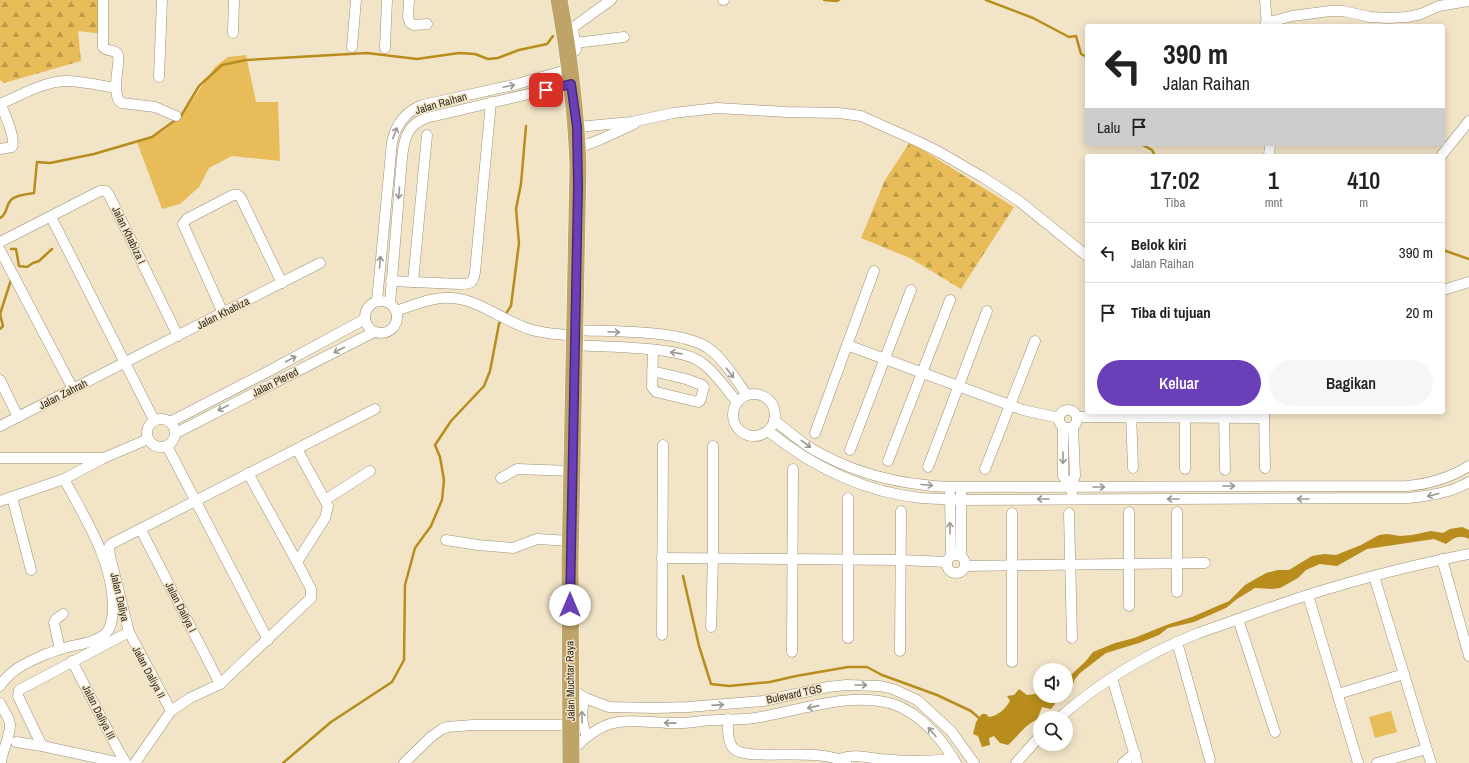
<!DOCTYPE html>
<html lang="id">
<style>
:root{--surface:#fff;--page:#f6f6f6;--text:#222;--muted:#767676;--line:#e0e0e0;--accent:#6a3fb7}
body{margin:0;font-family:"Archivo Narrow",sans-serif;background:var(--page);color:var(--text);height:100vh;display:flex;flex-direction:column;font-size:15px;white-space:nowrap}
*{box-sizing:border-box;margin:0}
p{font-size:13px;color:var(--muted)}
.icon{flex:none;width:22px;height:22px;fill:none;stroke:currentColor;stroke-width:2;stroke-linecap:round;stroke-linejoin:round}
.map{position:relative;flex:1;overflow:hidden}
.side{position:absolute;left:1085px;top:154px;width:360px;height:260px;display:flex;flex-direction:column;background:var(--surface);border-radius:4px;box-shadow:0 2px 10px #0003}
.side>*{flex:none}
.guide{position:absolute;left:1085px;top:24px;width:360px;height:122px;border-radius:4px;box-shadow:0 2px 10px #0003;background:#fff;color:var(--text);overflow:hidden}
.controls{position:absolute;left:1033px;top:663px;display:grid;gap:8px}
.controls a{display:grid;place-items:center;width:40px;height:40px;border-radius:50%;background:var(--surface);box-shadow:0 2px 10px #0003;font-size:20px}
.pin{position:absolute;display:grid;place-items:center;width:34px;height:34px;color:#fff;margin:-17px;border-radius:8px;box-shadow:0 2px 6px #0006}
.me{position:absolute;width:44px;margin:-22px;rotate:0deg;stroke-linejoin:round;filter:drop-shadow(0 0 3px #0008)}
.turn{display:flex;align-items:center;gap:14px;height:84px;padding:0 12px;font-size:18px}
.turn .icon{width:52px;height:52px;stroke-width:2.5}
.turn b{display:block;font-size:28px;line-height:34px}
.then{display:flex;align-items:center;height:38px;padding:0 12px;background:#0003;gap:8px;font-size:15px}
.eta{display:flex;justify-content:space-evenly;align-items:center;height:68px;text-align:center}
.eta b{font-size:24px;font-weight:600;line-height:28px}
.action{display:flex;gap:8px;margin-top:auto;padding:8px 12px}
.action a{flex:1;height:46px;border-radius:24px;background:var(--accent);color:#fff;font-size:16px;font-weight:600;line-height:46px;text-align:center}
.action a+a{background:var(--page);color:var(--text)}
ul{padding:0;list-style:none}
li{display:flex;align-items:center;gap:12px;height:60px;padding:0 12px;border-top:1px solid var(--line)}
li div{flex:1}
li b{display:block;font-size:15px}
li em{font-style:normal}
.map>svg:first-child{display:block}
.grass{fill:#e8bc58}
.forest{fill:url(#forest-firs)}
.water{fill:#b88d1e}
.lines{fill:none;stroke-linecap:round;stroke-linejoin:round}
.stream{stroke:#b88d1e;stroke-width:2.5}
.minor-casing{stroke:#9d9176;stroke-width:11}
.trunk-casing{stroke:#fff;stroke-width:18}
.minor{stroke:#fff;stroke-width:10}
.trunk{stroke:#bfa468;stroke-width:17}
.oneway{stroke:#9a9892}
.route-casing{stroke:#452977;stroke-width:10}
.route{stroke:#6a3fb7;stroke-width:7}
.labels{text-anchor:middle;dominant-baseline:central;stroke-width:3;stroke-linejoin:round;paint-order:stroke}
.street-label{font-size:11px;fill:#353025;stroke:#f2e4c7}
</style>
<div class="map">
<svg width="1469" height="763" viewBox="0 0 1469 763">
<defs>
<pattern id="forest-firs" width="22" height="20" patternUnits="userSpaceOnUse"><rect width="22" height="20" fill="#e8bc58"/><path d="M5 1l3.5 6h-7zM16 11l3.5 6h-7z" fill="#bd9949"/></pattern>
</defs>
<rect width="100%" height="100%" fill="#f2e4c7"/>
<g class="grass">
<path d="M246 55 256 102H278L280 161 232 156 209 168 199 187 180 204 162 209 137 142 162 132 181 117 215 67 228 57Z"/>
<path d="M1391 711 1397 732 1375 738 1369 717Z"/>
</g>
<g class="forest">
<path d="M0 0H108L104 34 78 31 81 61 4 83 0 80Z"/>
<path d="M910 142 1014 207 961 289 910 258 861 238 885 180Z"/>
</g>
<g class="water">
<path d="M1462 527 1469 530V539C1459 534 1454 538 1446 544L1434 539 1367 549 1337 566 1320 564 1306 570 1298 578 1280 588 1272 589 1255 588 1237 599 1226 608 1194 622 1168 628 1159 635 1139 643 1106 653 1080 673 1075 679 1072 687 1066 688V680L1075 671 1085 662 1093 652 1115 643 1134 638 1169 624 1192 617 1229 601 1245 585 1266 573 1278 570H1289L1312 556 1324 554 1336 555 1361 545 1379 535 1387 534 1400 536 1412 535 1431 531 1443 533 1450 529Z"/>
<path d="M1019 689 1027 695 1035 694 1040 691V696H1057L1055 704 1051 709 1042 707 1037 720C1028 722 1016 738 1008 745L1000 743 994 736 989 738 990 745 982 747 978 736 973 734 976 722 982 714H986L989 717C998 716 1005 709 1010 701L1007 696 1014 695Z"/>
</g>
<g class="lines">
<g class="stream">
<path d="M824 0 837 1 839 0"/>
<path d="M986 0 1033 18 1069 37 1076 36 1081 54 1087 57"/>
<path d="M1141 144 1152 150 1155 156"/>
<path d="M0 218C8 214 5 205 12 199 17 195 28 194 34 193L37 162 50 163 94 154 152 137 181 116 199 86 222 65 246 60 367 53 417 59 459 53 475 54 488 59 498 58 519 50 547 44 553 36"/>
<path d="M11 249H16L19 266 27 267 33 263 39 261 52 249"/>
<path d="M1443 250 1469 259"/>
<path d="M0 314 11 280"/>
<path d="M0 314 3 326 0 329"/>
<path d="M505 315 511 306 519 243 516 209 521 184 526 126"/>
<path d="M683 576 699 646 711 684 729 686 770 682 796 676 848 667H867L882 675 937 695 971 711 979 718"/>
<path d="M283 763 331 722 392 682 404 660 405 585 415 548 431 526 442 500 444 480 440 457 435 445 451 421 484 386 490 371 499 324 502 319"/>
</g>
<g class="minor-casing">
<g id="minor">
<path d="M103 0V47C107 52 113 49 117 53 122 59 111 87 119 101L122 103 155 107 176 116"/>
<path d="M409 0 408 17 410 23 414 25 427 24"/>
<path d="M723 0H724"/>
<path d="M1265 0 1267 26"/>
<path d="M1266 23 1292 16 1330 11H1343L1370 17 1388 18 1407 17 1421 14 1439 6 1469 1"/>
<path d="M233 33 234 0"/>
<path d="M575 43 624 37"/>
<path d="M352 47 356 0"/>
<path d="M385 48 387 0"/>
<path d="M568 55 576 50 573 29 575 26 611 0"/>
<path d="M159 77 162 0"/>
<path d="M0 103C4 112 16 138 12 147L0 149"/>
<path d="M0 104C21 95 43 82 65 81 81 81 99 85 115 88"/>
<path d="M577 127 632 122 673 113 717 108 786 112 839 113 861 116 919 142 941 153 984 178 1019 201 1087 256"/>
<path d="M578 148 599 140 634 124"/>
<path d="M1269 156 1270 144"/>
<path d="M1441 156 1469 121"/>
<path d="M51 217 154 420"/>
<path d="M0 242 100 191H106L109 195 178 336"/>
<path d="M0 250 73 389"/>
<path d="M391 281 459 284C471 284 473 284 475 272L491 102"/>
<path d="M413 282 427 135"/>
<path d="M1443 290 1469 282"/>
<circle cx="381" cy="317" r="16"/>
<path d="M377 301 392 142C396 124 406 111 423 105L517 84 570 69"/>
<path d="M390 303 402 158C404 139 407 125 426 118L571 84"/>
<path d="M396 311C414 305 434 296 453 298 479 300 504 321 529 329 543 334 560 334 575 336"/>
<path d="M223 313 183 224 187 219 233 195H238L241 198 282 283"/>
<path d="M575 330C609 332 680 329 708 348 723 358 736 380 747 395"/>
<path d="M575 345C604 347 681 346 702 363 716 373 726 389 737 402"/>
<path d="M847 345 1023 410 1059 418"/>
<path d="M652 371 686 379 702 385 704 387 700 401 698 402 656 392 652 387 653 350"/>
<path d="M0 380 18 417"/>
<circle cx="754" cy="415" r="21"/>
<circle cx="1068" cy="419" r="9"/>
<path d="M1131 412 1133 468"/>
<path d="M1224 412 1225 470"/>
<path d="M1264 412 1265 468"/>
<path d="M1077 417 1264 418"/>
<circle cx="161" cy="433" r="14"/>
<path d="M774 420C787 430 800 442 814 450 847 469 887 481 925 485 937 487 949 487 962 487L1407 486C1429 484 1450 478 1469 466"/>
<path d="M170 422 269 371 365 319"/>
<path d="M0 426 320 263"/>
<path d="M1063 427V476L1071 487"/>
<path d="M768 431C813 467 864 492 921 498 934 499 948 499 961 500L1408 498C1428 496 1451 493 1469 482"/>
<path d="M176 433 374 332"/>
<path d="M815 433 874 271"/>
<path d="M167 446 268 640"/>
<path d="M297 449 328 506 325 518 297 562"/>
<path d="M850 450 911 290"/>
<path d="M0 458H104L148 439"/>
<path d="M888 461 950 300"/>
<path d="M928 467 987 311"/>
<path d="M985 469 1035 341"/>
<path d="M1185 469V413"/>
<path d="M501 478 517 469 572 471"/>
<path d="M961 493V556"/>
<path d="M1072 493 1071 487 1075 476 1073 427"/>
<path d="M950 494 951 556"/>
<path d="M12 497 31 570"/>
<path d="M848 498V638"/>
<path d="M325 500 370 471"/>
<path d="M0 501 64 479 102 459"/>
<path d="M1129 512V606"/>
<path d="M1069 513 1072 638"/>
<path d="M141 530 220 684"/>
<path d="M446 540 478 545 513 548 537 539 571 541"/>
<circle cx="956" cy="564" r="9"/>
<path d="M662 558 901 560 947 562"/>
<path d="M1442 559 1469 656"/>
<path d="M965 566 1205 563"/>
<path d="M1374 576 1431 763"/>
<path d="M1177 592V512"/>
<path d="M1308 595 1358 763"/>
<path d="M1238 619 1275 732"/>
<path d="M711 627 713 559V446"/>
<path d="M662 635 663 445"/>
<path d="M1177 642 1210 760"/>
<path d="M60 649 54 623 56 619 63 614"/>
<path d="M900 651 901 511"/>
<path d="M792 652 793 469"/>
<path d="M72 661 117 748 126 763"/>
<path d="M1012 662V513"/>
<path d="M1112 678 1137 763"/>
<path d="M0 686C11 669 28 662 46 654 51 653 56 650 61 649 75 644 95 644 106 633 112 627 112 619 113 611 114 562 86 520 64 479"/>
<path d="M570 688 585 698 609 707 655 708 688 707 763 701 828 687 846 685 880 686 893 689 917 700 951 731 974 763"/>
<path d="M1338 694 1404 674"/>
<path d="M585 698C581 712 581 723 587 736"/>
<path d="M0 703C3 710 9 717 10 724 11 734 2 751 1 763"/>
<path d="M171 711 129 632 110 556 109 547 111 544 375 409"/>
<path d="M1059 718C1100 682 1146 654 1196 634 1212 628 1228 623 1244 617 1317 590 1393 569 1469 554"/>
<path d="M728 719C728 729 727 742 734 749 748 762 821 746 846 763"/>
<path d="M16 742 42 746 116 762 124 760"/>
<path d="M42 746 18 696 19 690 129 632"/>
<path d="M571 752C582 740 594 729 610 724 628 718 660 724 680 723 692 723 704 720 716 720 729 719 742 720 755 718 800 711 847 691 893 704 920 713 942 739 956 763"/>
<path d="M839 759C853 754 865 757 879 759 902 761 930 763 953 758"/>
<path d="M135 763 171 711 190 698 220 684 311 598V589L297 562 248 473"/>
<path d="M404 763 432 736 442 729 447 727 473 725H571"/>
<path d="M1016 763 1040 736"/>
<path d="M1123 763 1135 753"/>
<path d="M1377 763 1426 749"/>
</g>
</g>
<g class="trunk-casing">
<path id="trunk" d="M559 0C569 55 576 110 578 166L570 564 571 763"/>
</g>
<use href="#minor" class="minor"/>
<use href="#trunk" class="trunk"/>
</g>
<defs><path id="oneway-shaft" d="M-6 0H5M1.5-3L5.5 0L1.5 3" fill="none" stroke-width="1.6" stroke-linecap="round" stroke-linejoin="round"/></defs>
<g class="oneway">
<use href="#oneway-shaft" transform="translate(509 86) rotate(-12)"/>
<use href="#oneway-shaft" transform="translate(395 133) rotate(-69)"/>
<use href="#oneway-shaft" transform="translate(399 193) rotate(95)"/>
<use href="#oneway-shaft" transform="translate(380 262) rotate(-85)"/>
<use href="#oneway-shaft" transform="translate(614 332) rotate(3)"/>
<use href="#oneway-shaft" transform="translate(339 350) rotate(153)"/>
<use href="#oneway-shaft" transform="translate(676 353) rotate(-172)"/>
<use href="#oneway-shaft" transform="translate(291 359) rotate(-28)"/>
<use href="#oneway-shaft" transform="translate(730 373) rotate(53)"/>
<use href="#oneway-shaft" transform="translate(223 408) rotate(153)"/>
<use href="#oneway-shaft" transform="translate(806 444) rotate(37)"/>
<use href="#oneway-shaft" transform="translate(1063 458) rotate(90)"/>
<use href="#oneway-shaft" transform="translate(927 485) rotate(5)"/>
<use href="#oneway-shaft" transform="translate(1229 486)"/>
<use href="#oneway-shaft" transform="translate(1099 487)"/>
<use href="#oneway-shaft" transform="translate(1433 495) rotate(166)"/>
<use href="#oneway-shaft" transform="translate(1043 499) rotate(180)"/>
<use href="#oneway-shaft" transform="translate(1173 499) rotate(180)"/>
<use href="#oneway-shaft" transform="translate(1303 499) rotate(180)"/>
<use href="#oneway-shaft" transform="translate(950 528) rotate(-91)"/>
<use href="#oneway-shaft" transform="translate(861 685)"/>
<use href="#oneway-shaft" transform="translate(718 705) rotate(-4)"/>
<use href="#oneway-shaft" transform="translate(813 707) rotate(167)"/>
<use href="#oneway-shaft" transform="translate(582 717) rotate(-91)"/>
<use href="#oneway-shaft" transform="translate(670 723) rotate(-179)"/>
<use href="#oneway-shaft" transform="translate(932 732) rotate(-131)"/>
</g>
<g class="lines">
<g class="route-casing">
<path id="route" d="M546 90 571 84 577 127 578 186 570 605"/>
</g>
<use href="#route" class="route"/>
</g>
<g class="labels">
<g class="street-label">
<text transform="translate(441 103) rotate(-16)">Jalan Raihan</text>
<text transform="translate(129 235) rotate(64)">Jalan Khabiza I</text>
<text transform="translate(223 313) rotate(-27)">Jalan Khabiza</text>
<text transform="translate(275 382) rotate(-27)">Jalan Plered</text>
<text transform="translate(63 394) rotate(-27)">Jalan Zahrah</text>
<text transform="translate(120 597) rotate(77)">Jalan Daliya</text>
<text transform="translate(181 607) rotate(63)">Jalan Daliya I</text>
<text transform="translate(149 672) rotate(62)">Jalan Daliya II</text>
<text transform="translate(570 681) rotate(-91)">Jalan Muchtar Raya</text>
<text transform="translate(794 694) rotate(-12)">Bulevard TGS</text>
<text transform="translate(99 712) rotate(63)">Jalan Daliya III</text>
</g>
</g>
</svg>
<div class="controls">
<a><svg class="icon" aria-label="sound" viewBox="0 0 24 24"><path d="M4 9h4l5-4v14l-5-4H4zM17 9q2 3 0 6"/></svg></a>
<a><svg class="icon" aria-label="search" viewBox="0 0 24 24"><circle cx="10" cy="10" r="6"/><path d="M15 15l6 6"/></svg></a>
</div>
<div class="pin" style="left:546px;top:90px;background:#d93025"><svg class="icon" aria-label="arrive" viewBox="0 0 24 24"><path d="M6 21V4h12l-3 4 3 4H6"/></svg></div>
<svg class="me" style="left:570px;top:605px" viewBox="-20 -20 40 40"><circle r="19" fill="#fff"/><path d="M0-13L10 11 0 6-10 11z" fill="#6a3fb7"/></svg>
<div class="guide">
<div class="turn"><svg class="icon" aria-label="left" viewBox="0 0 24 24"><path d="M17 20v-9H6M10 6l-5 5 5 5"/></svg><div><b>390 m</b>Jalan Raihan</div></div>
<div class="then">Lalu<svg class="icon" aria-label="arrive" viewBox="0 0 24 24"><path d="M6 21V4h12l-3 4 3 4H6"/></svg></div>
</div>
<section class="side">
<div class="eta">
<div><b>17:02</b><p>Tiba</p></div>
<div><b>1</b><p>mnt</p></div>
<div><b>410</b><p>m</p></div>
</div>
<ul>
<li><svg class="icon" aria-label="left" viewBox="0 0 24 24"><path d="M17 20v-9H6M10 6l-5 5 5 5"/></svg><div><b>Belok kiri</b><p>Jalan Raihan</p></div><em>390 m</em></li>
<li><svg class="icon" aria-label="arrive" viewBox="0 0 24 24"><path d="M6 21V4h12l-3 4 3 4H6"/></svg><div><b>Tiba di tujuan</b></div><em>20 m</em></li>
</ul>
<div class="action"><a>Keluar</a><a>Bagikan</a></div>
</section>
</div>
